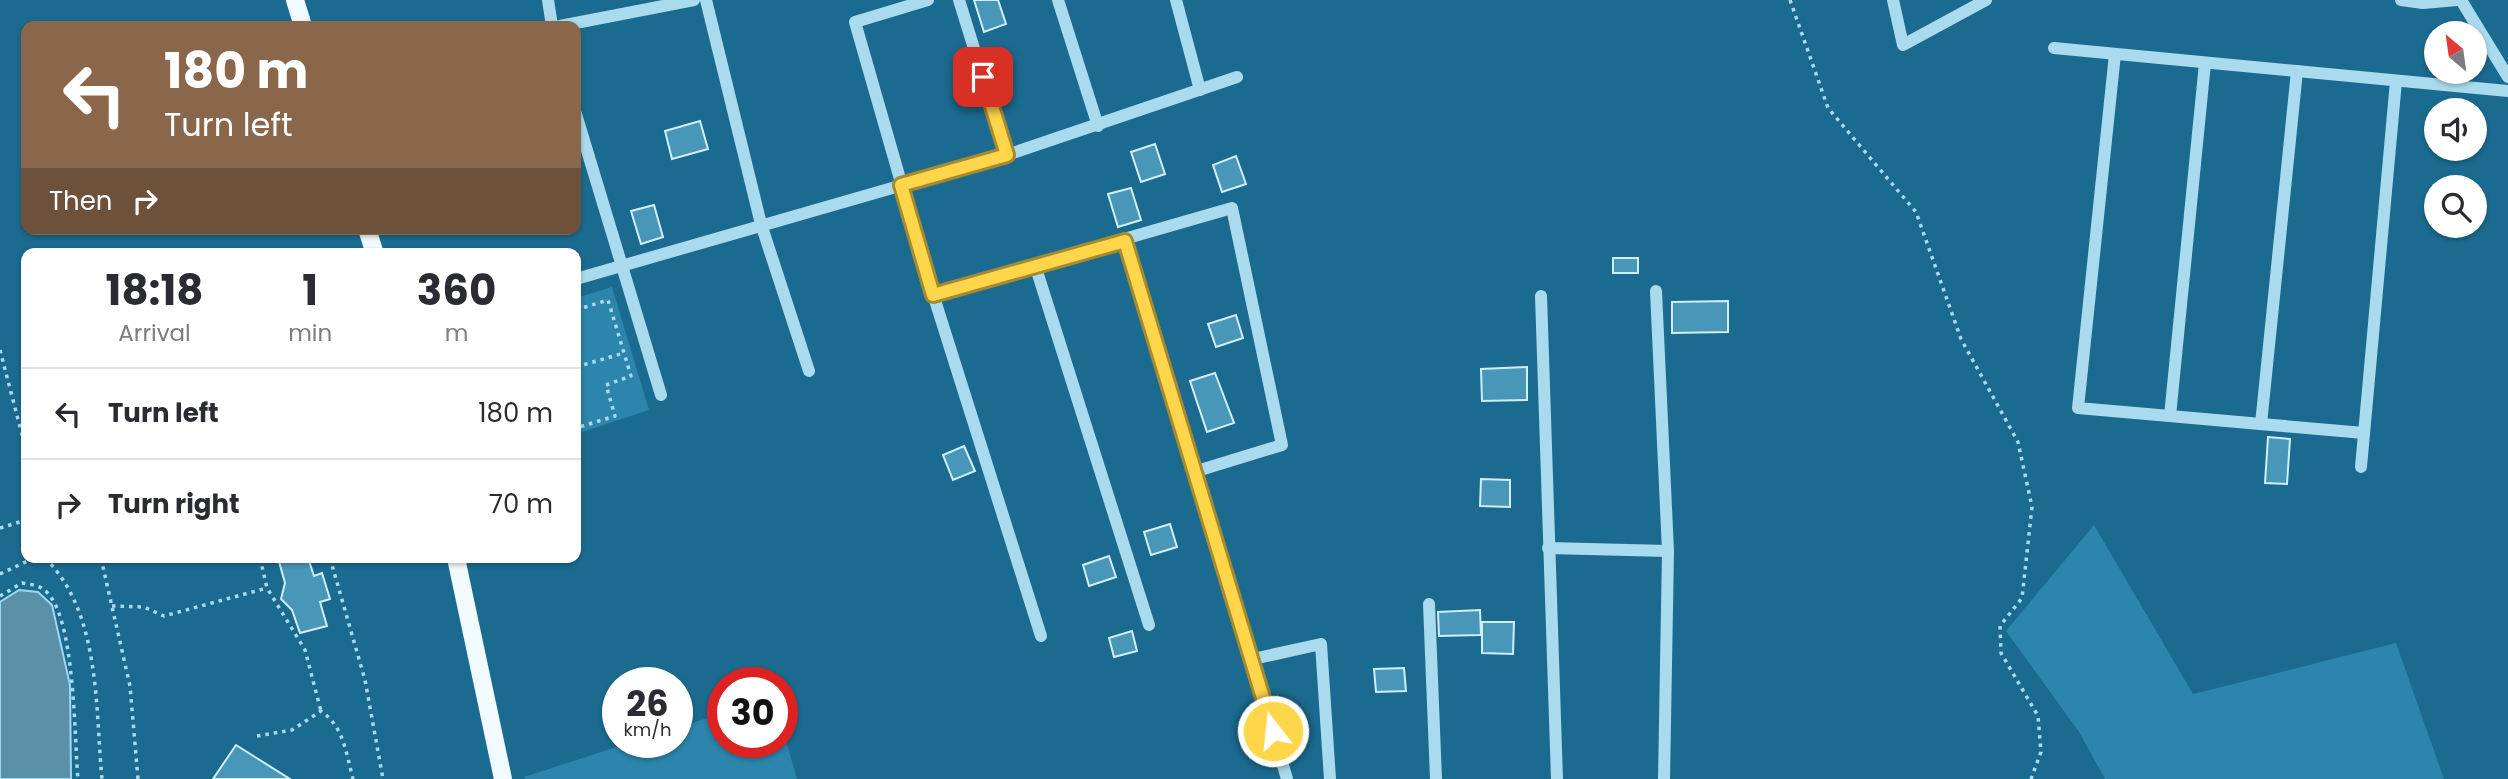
<!DOCTYPE html>
<style>
:root{--surface:#fff;--page:#f7f7f7;--text:#2b2b33;--muted:#7c7c81;--line:#e1e1e2}
body{margin:0;font-family:Poppins,sans-serif;background:var(--page);color:var(--text);height:100vh;display:flex;flex-direction:column;font-size:26px;white-space:nowrap}
*{box-sizing:border-box;margin:0}
p{font-size:23px;color:var(--muted)}
.icon{flex:none;width:38px;height:38px;fill:none;stroke:currentColor;stroke-width:2;stroke-linecap:round;stroke-linejoin:round}
.map{position:relative;flex:1;overflow:hidden}
.drawer{position:absolute;left:21px;top:248px;width:560px;height:315px;display:flex;flex-direction:column;background:var(--surface);border-radius:14px;box-shadow:0 2px 5px #0004}
.drawer>*{flex:none}
.banner{position:absolute;left:21px;top:21px;width:560px;height:214px;border-radius:14px;box-shadow:0 2px 5px #0004;background:#8a664a;color:#fff;overflow:hidden}
.needle{width:46px;rotate:331deg}
.buttons{position:absolute;left:2424px;top:21px;display:grid;gap:14px}
.buttons a{display:grid;place-items:center;width:63px;height:63px;border-radius:50%;background:var(--surface);box-shadow:0 2px 5px #0004;font-size:35px}
.speed{position:absolute;left:602px;top:667px;display:flex;gap:14px;font-size:35px;font-weight:700;text-align:center}
.speed>*{display:grid;place-content:center;width:91px;height:91px;border-radius:50%;background:var(--surface);box-shadow:0 2px 5px #0004;line-height:1}
.speed small{font-size:18px;font-weight:400}
.speed .limit{border:10px solid #d22;background:#fff;color:#111}
.pin{position:absolute;display:grid;place-items:center;width:60px;height:60px;color:#fff;margin:-30px;border-radius:14px;box-shadow:0 4px 10px #0006}
.me{position:absolute;width:77px;margin:-38px;rotate:344deg;stroke-linejoin:round;filter:drop-shadow(0 0 5px #0008)}
.turn{display:flex;align-items:center;gap:24px;height:147px;padding:0 28px;font-size:32px}
.turn .icon{width:91px;height:91px;stroke-width:2.5}
.turn b{display:block;font-size:49px;line-height:60px}
.then{display:flex;align-items:center;height:66px;padding:0 28px;background:#0003;gap:14px;font-size:26px}
.eta{display:flex;justify-content:space-evenly;align-items:center;height:119px;text-align:center}
.eta b{font-size:42px;font-weight:700;line-height:49px}
ul{padding:0;list-style:none}
li{display:flex;align-items:center;gap:21px;height:91px;padding:0 28px;border-top:2px solid var(--line)}
li div{flex:1}
li b{display:block;font-size:26px}
li em{font-style:normal}
.map>svg:first-child{display:block}
.green{fill:#2b85ac}
.water{fill:#5a91a9;stroke:#9dd8f0;stroke-width:2}
.building{fill:#4897b9;stroke:#d0eefa;stroke-width:2}
.lines{fill:none;stroke-linecap:round;stroke-linejoin:round}
.path{stroke:#aadaee;stroke-width:3.5;stroke-dasharray:3.5 5;stroke-linecap:butt}
.minor{stroke:#aadaee;stroke-width:12}
.major{stroke:#f1faff;stroke-width:18}
.route-casing{stroke:#a68a30;stroke-width:18}
.route{stroke:#ffd54a;stroke-width:12}
</style>
<div class="map">
<svg width="2508" height="779" viewBox="0 0 2508 779">
<rect width="100%" height="100%" fill="#1b6b90"/>
<g class="green">
<path d="M612 287 649 410 576 434V298Z"/>
<path d="M2094 525 2193 694 2396 643 2444 779H2105L2079 732 2006 631Z"/>
<path d="M723 713V742H782V727L797 779H525L524 777 632 742H677V728Z"/>
</g>
<path class="water" d="M19 590 38 592 52 605 70 685 71 779H0V602Z"/>
<g class="building">
<path d="M974 0H998L1006 24 984 32Z"/>
<path d="M700 121 708 149 672 159 665 131Z"/>
<path d="M1155 144 1165 174 1141 182 1131 152Z"/>
<path d="M1236 156 1246 184 1222 192 1213 165Z"/>
<path d="M1131 188 1141 220 1118 227 1108 194Z"/>
<path d="M654 205 663 237 641 244 631 211Z"/>
<rect x="1613" y="258" width="25" height="15"/>
<path d="M1728 301V332L1672 333V302Z"/>
<path d="M1236 315 1243 338 1216 347 1208 324Z"/>
<path d="M1527 367V400L1482 401 1481 369Z"/>
<path d="M1215 373 1234 423 1207 432 1190 381Z"/>
<path d="M2268 437 2290 439 2287 484 2265 483Z"/>
<path d="M964 446 975 471 953 480 943 455Z"/>
<path d="M1481 479 1510 480V507L1480 506Z"/>
<path d="M1170 524 1177 547 1151 555 1144 532Z"/>
<path d="M1109 556 1116 577 1089 586 1083 565Z"/>
<path d="M278 558H308L314 576 322 573 330 599 320 602 327 626 300 633 292 610 281 599 285 583Z"/>
<path d="M1480 610 1481 635 1439 636 1438 612Z"/>
<path d="M1482 622H1514L1513 654 1482 653Z"/>
<path d="M1132 631 1137 651 1114 657 1109 638Z"/>
<path d="M1404 668 1406 691 1376 692 1374 669Z"/>
<path d="M236 745 290 779H213Z"/>
</g>
<g class="lines">
<g class="path">
<path d="M1790 0 1828 108 1916 212 1961 339 2018 442 2032 507 2022 598 2000 626 2001 653 2038 716 2041 752 2031 779"/>
<path d="M576 310 608 300 631 376 606 385 615 416 576 428"/>
<path d="M0 350 26 450"/>
<path d="M576 367 624 353"/>
<path d="M0 528 26 520"/>
<path d="M45 558C101 613 95 707 102 779"/>
<path d="M101 558 130 686 138 779"/>
<path d="M260 558 267 588 305 650 321 711"/>
<path d="M330 558 365 680 383 779"/>
<path d="M0 574 34 558"/>
<path d="M0 596 22 583C28 584 38 585 43 589 76 611 74 739 78 779"/>
<path d="M112 606 144 607 164 616 267 588"/>
<path d="M257 736 292 730 321 711C344 727 346 753 353 779"/>
</g>
<g class="minor">
<path d="M548 0 552 26"/>
<path d="M706 0 761 224 809 371"/>
<path d="M928 0 855 22 933 294 1041 636"/>
<path d="M959 0 1007 155"/>
<path d="M1058 0 1098 126"/>
<path d="M1176 0 1200 90"/>
<path d="M1893 0 1903 45 1986 0"/>
<path d="M2401 0 2423 3 2457 0"/>
<path d="M2461 0 2508 77"/>
<path d="M560 26 694 0"/>
<path d="M2054 48 2508 91"/>
<path d="M2115 54 2078 408 2364 433"/>
<path d="M576 114 661 395"/>
<path d="M1125 241 1197 471 1287 779"/>
<path d="M1035 265 1149 625"/>
<path d="M576 279 1007 155 1237 77"/>
<path d="M1656 291 1668 551 1664 779"/>
<path d="M933 294 1232 208 1282 445 1197 471"/>
<path d="M1541 296 1557 779"/>
<path d="M2170 416 2205 63"/>
<path d="M2261 424 2297 71"/>
<path d="M2361 467 2396 81"/>
<path d="M1548 548 1668 551"/>
<path d="M1429 604 1436 779"/>
<path d="M1253 659 1321 644 1330 779"/>
</g>
<g class="major">
<path d="M295 0 303 26"/>
<path d="M367 229 375 254"/>
<path d="M456 558 503 779"/>
</g>
</g>
<g class="lines">
<g class="route-casing">
<path id="route" d="M983 77 1007 155 901 185 933 295 1125 241 1273 731"/>
</g>
<use href="#route" class="route"/>
</g>
</svg>
<div class="buttons">
<a><svg class="needle" viewBox="-14 -14 28 28"><path d="M0-13l5 13h-10z" fill="#e53935"/><path d="M0 13l5-13h-10z" fill="#7c7c81"/></svg></a>
<a><svg class="icon" aria-label="sound" viewBox="0 0 24 24"><path d="M4 9h4l5-4v14l-5-4H4zM17 9q2 3 0 6"/></svg></a>
<a><svg class="icon" aria-label="search" viewBox="0 0 24 24"><circle cx="10" cy="10" r="6"/><path d="M15 15l6 6"/></svg></a>
</div>
<div class="speed"><div>26<small>km/h</small></div><div class="limit">30</div></div>
<div class="pin" style="left:983px;top:77px;background:#d93025"><svg class="icon" aria-label="arrive" viewBox="0 0 24 24"><path d="M6 21V4h12l-3 4 3 4H6"/></svg></div>
<svg class="me" style="left:1273px;top:731px" viewBox="-20 -20 40 40"><circle r="17" fill="#ffd54a" stroke="#fff" stroke-width="3"/><path d="M0-11L8 9 0 5-8 9z" fill="#fff"/></svg>
<div class="banner">
<div class="turn"><svg class="icon" aria-label="left" viewBox="0 0 24 24"><path d="M17 20v-9H6M10 6l-5 5 5 5"/></svg><div><b>180 m</b>Turn left</div></div>
<div class="then">Then<svg class="icon" aria-label="right" viewBox="0 0 24 24"><path d="M7 20v-9h11M14 6l5 5-5 5"/></svg></div>
</div>
<section class="drawer">
<div class="eta">
<div><b>18:18</b><p>Arrival</p></div>
<div><b>1</b><p>min</p></div>
<div><b>360</b><p>m</p></div>
</div>
<ul>
<li><svg class="icon" aria-label="left" viewBox="0 0 24 24"><path d="M17 20v-9H6M10 6l-5 5 5 5"/></svg><div><b>Turn left</b></div><em>180 m</em></li>
<li><svg class="icon" aria-label="right" viewBox="0 0 24 24"><path d="M7 20v-9h11M14 6l5 5-5 5"/></svg><div><b>Turn right</b></div><em>70 m</em></li>
</ul>
</section>
</div>
